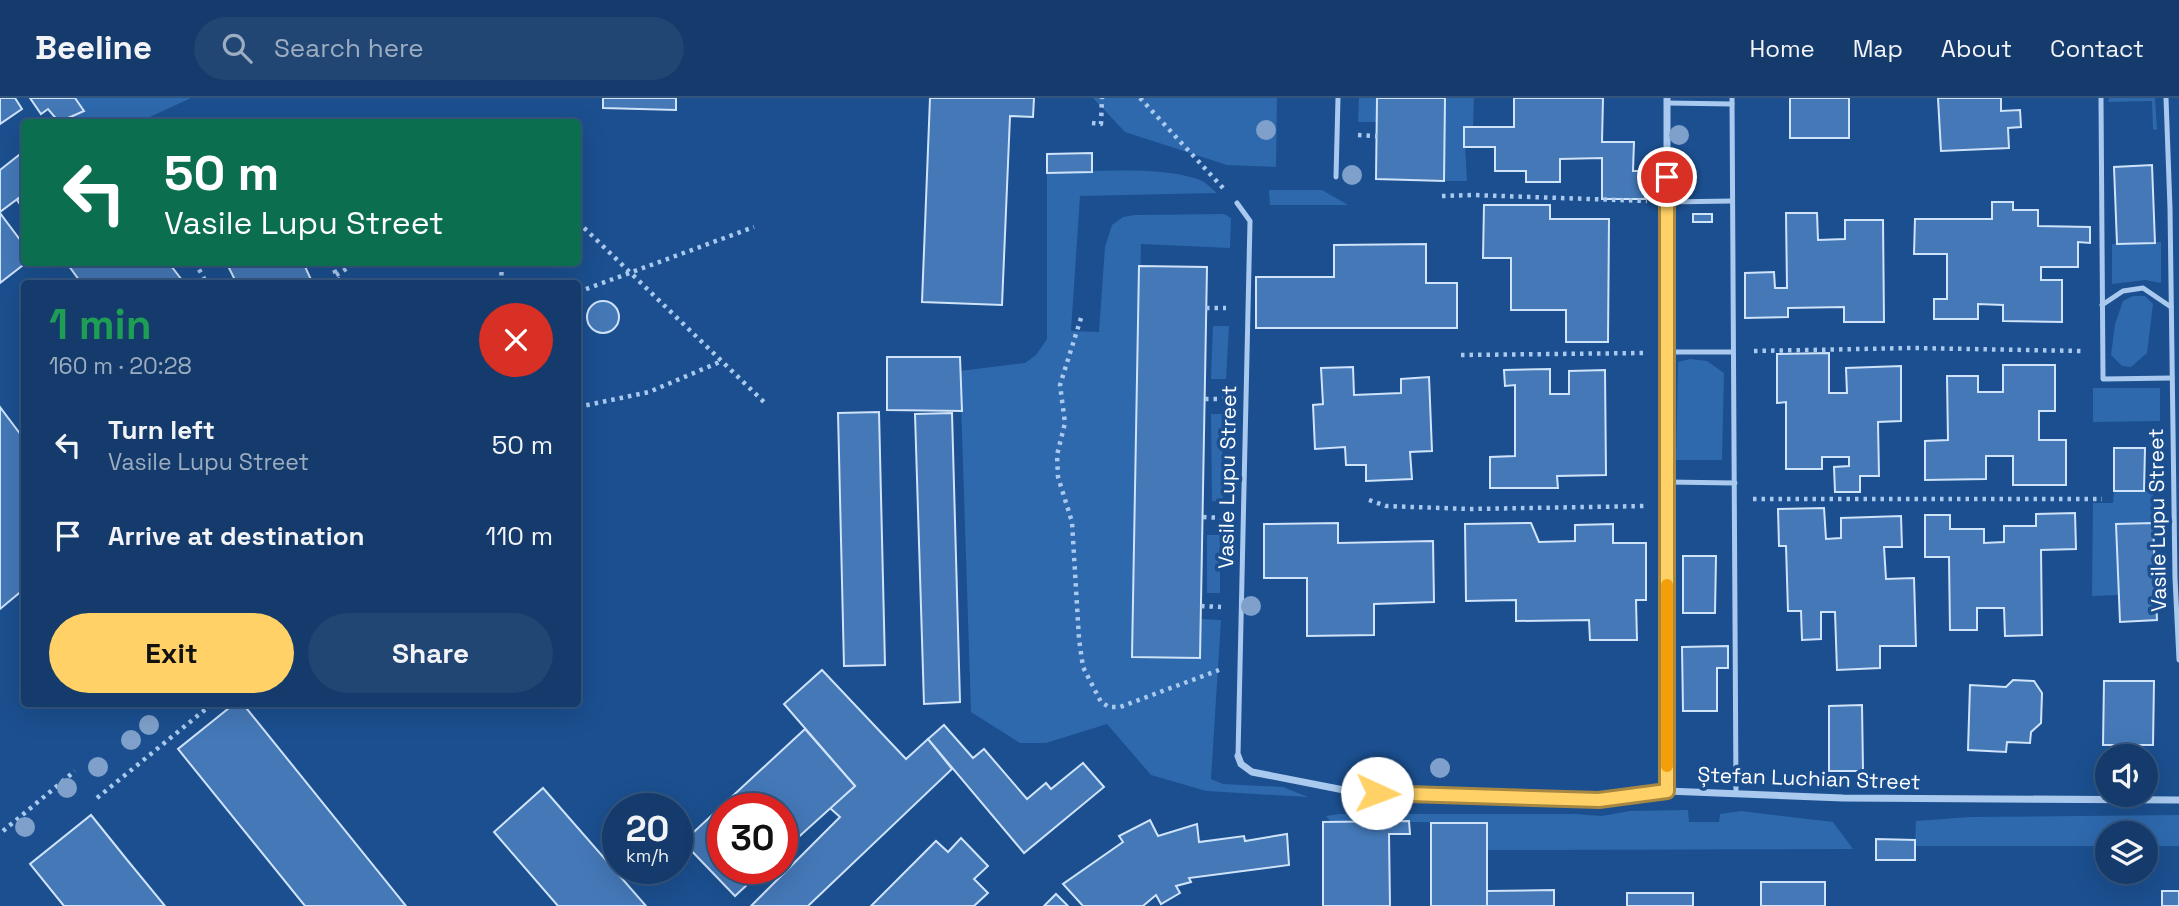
<!DOCTYPE html>
<meta charset="utf-8">
<style>
:root{--surface:#143b6b;--page:#214673;--text:#f1f3f6;--muted:#9dadc1;--line:#33557e;--accent:#ffd166}
body{margin:0;font-family:"Space Grotesk",sans-serif;background:var(--page);color:var(--text);height:100vh;display:flex;flex-direction:column;font-size:26px;white-space:nowrap}
*{box-sizing:border-box;margin:0}
p{font-size:23px;color:var(--muted)}
.icon{flex:none;width:38px;height:38px;fill:none;stroke:currentColor;stroke-width:2;stroke-linecap:round;stroke-linejoin:round}
.map{position:relative;flex:1;overflow:hidden}
.drawer{position:absolute;left:21px;top:182px;width:560px;height:427px;display:flex;flex-direction:column;background:var(--surface);border-radius:7px;box-shadow:0 7px 28px #0002,0 0 0 2px var(--line)}
.drawer>*{flex:none}
.guide{position:absolute;left:21px;top:21px;width:560px;height:147px;border-radius:7px;box-shadow:0 7px 28px #0002,0 0 0 2px var(--line);background:#0b6e4f;color:#fff;overflow:hidden}
.buttons{position:absolute;left:2095px;top:646px;display:grid;gap:14px}
.buttons a{display:grid;place-items:center;width:63px;height:63px;border-radius:50%;background:var(--surface);box-shadow:0 7px 28px #0002,0 0 0 2px var(--line);font-size:35px}
.speed{position:absolute;left:602px;top:695px;display:flex;gap:14px;font-size:35px;font-weight:700;text-align:center}
.speed>*{display:grid;place-content:center;width:91px;height:91px;border-radius:50%;background:var(--surface);box-shadow:0 7px 28px #0002,0 0 0 2px var(--line);line-height:1}
.speed small{font-size:18px;font-weight:400}
.speed .limit{border:10px solid #d22;background:#fff;color:#111}
.pin{position:absolute;display:grid;place-items:center;width:60px;height:60px;color:#fff;margin:-30px;border:4px solid #fff;border-radius:50%;box-shadow:0 2px 7px #0007}
.me{position:absolute;width:77px;margin:-38px;rotate:92deg;stroke-linejoin:round;filter:drop-shadow(0 0 5px #0008)}
.turn{display:flex;align-items:center;gap:24px;height:147px;padding:0 28px;font-size:32px}
.turn .icon{width:91px;height:91px;stroke-width:2.5}
.turn b{display:block;font-size:49px;line-height:60px}
.round{display:grid;place-items:center;flex:none;width:74px;height:74px;border-radius:37px;background:var(--page)}
.headline{display:flex;align-items:center;justify-content:space-between;height:119px;padding:0 28px}
h1{font-size:42px;font-weight:700;line-height:52px;color:#1e9e55}
.primary-button{display:flex;gap:14px;margin-top:auto;padding:14px 28px}
.primary-button a{flex:1;height:80px;border-radius:42px;background:var(--accent);color:#111;font-size:28px;font-weight:700;line-height:80px;text-align:center}
.primary-button a+a{background:var(--page);color:var(--text)}
ul{padding:0;list-style:none}
li{display:flex;align-items:center;gap:21px;height:91px;padding:0 28px}
li div{flex:1}
li b{display:block;font-size:26px}
li em{font-style:normal}
header{display:flex;align-items:center;gap:42px;box-sizing:border-box;height:98px;padding:0 35px;background:var(--surface);border-bottom:2px solid var(--line)}
header strong{font-size:33px}
nav{display:flex;gap:38px;margin-inline-start:auto;font-size:24px}
.search{width:490px;height:63px;background:var(--page);display:flex;align-items:center;gap:18px;box-sizing:border-box;padding:0 24px;border-radius:38px;color:var(--muted);font-size:26px}
.map>svg:first-child{display:block}
.green{fill:#2e69ad}
.building{fill:#4478b7;stroke:#cfe3fa;stroke-width:2}
.lines{fill:none;stroke-linecap:round;stroke-linejoin:round}
.path{stroke:#a9c9ee;stroke-width:4.5;stroke-dasharray:3.5 5;stroke-linecap:butt}
.lane{stroke:#a9c9ee;stroke-width:5}
.street{stroke:#a9c9ee;stroke-width:7}
.tree{fill:#7ea0ca}
.route-casing{stroke:#a68842;stroke-width:18}
.route{stroke:#ffd166;stroke-width:12}
.slow{stroke:#f59e0b;stroke-width:12}
.labels{text-anchor:middle;dominant-baseline:central;stroke-width:7;stroke-linejoin:round;paint-order:stroke}
.street-label{font-size:21px;fill:#fff;stroke:#1b4f8f}
</style>
<header>
<strong>Beeline</strong>
<div class="search"><svg class="icon" aria-label="search" viewBox="0 0 24 24"><circle cx="10" cy="10" r="6"/><path d="M15 15l6 6"/></svg>Search here</div>
<nav><a>Home</a><a>Map</a><a>About</a><a>Contact</a></nav>
</header>
<div class="map">
<svg width="2179" height="808" viewBox="0 0 2179 808">
<rect width="100%" height="100%" fill="#1b4f8f"/>
<g class="green">
<path d="M75 0H191L139 24H62L83 13Z"/>
<path d="M1093 0H1277L1276 69 1227 67 1125 34Z"/>
<path d="M1359 0H1377V24H1358Z"/>
<path d="M1445 0H1474L1473 29H1464L1467 83H1444Z"/>
<path d="M2109 0H2155L2157 32 2153 31 2152 3 2108 4Z"/>
<path d="M1047 75C1092 74 1152 68 1194 80 1204 82 1210 89 1217 95L1080 98 1071 233 1099 234 1105 149 1112 127 1123 119 1135 117 1224 116 1231 120 1230 150 1141 146 1132 559 1199 560 1200 521 1221 522 1211 681 1223 686 1283 689 1308 699 1206 693 1151 677 1107 626 1046 645H1020L971 614 960 273 1025 265 1036 257 1047 241Z"/>
<path d="M1269 92H1322L1348 107H1270Z"/>
<path d="M2161 144V185L2145 182 2112 186V146Z"/>
<path d="M2133 198H2145L2153 206 2147 255 2131 269 2122 268 2111 257 2115 226 2123 203Z"/>
<path d="M1213 228H1229L1226 281H1211Z"/>
<path d="M1690 261 1707 263 1724 275 1722 362H1676L1678 264Z"/>
<path d="M2093 290H2160V323L2093 324Z"/>
<path d="M1211 316H1222L1223 404 1212 403Z"/>
<path d="M2114 393H2153V425L2116 426 2119 497 2092 498 2093 405H2113Z"/>
<rect x="1207" y="437" width="13" height="58"/>
<path d="M1688 712 1689 724H1719L1720 716 1741 713 1833 724 1853 751 1487 752V725L1330 723 1326 718 1339 716H1574L1602 718 1630 713Z"/>
<path d="M2179 717V748H2146V735H2107V748H1915L1916 723 1970 719Z"/>
</g>
<g class="building">
<path d="M0 0H15L22 11 0 26Z"/>
<path d="M30 0H75L84 13 59 24 48 11 41 16Z"/>
<path d="M603 0H676V12L603 10Z"/>
<path d="M930 0H1034L1033 19 1010 18 1002 207 922 204Z"/>
<path d="M1377 0H1445L1444 83 1376 81Z"/>
<path d="M1514 0H1603L1602 44H1634L1633 73H1645V101H1602V60L1560 61V84H1526V73H1495V49H1464V29H1514Z"/>
<rect x="1790" y="0" width="59" height="40"/>
<path d="M1938 0H2001V13L2020 12 2021 29 2008 30 2009 50 1941 53Z"/>
<path d="M24 53V96L0 114V72Z"/>
<path d="M1092 55V74L1047 75V56Z"/>
<path d="M2152 67 2155 145 2117 146 2114 69Z"/>
<path d="M24 96V112L17 102Z"/>
<path d="M1992 104H2013V112H2038V128L2090 129V145L2078 144V169H2041V182H2062V224L2003 223V207L1978 206V221H1934V201H1947V156H1914L1915 121H1992Z"/>
<path d="M1484 107H1550V121H1609L1608 244H1566V212H1511V160H1483Z"/>
<path d="M0 115 24 147V164H27L0 185Z"/>
<path d="M1786 115H1817L1818 142 1845 141V122H1883L1884 224H1844V209L1788 210V219L1745 220V175L1774 174 1775 190H1787Z"/>
<rect x="1693" y="116" width="19" height="8"/>
<path d="M1426 146V185H1457V230H1256V179H1334V147Z"/>
<path d="M66 164H168L185 186H82Z"/>
<path d="M226 164H303L313 186H237Z"/>
<path d="M1139 168 1207 169 1200 560 1132 559Z"/>
<circle cx="603" cy="219" r="16"/>
<path d="M1829 255V295H1847L1846 270 1901 268V323L1878 324 1879 378H1860V394H1835L1834 369 1849 368V359H1822V371H1786V304L1777 305V256Z"/>
<path d="M887 259H960L962 313 887 312Z"/>
<path d="M2003 267H2055V313H2039V342H2066V387H2013V358H1986V381L1925 382V343L1948 342 1947 278H1978V294H2003Z"/>
<path d="M1353 269 1354 297 1401 295V281L1429 279 1432 353 1410 354 1412 381 1366 383V367H1346L1345 349 1315 351 1313 307 1323 306 1321 270Z"/>
<path d="M1550 271V296H1569V273L1605 272 1606 377 1557 378 1558 390H1490V359L1515 358V287L1505 288 1504 272Z"/>
<path d="M0 309 24 341V491L0 511Z"/>
<path d="M879 314 885 567 844 568 838 315Z"/>
<path d="M952 315 960 604 924 606 915 316Z"/>
<path d="M2114 350H2145L2144 393H2114Z"/>
<path d="M1824 410 1826 441 1841 440V420L1901 418 1902 449H1884L1886 481 1914 480 1916 548H1880V570L1837 572 1835 514H1821V541L1802 542 1801 513H1788L1786 448H1779L1778 411Z"/>
<path d="M2075 415 2076 451 2041 452 2042 537 2005 538 2004 510H1977V532H1950L1949 459H1925V417H1950V431H1984V445L2004 444V428H2036V416Z"/>
<path d="M1338 425V445L1433 443 1434 504 1374 506V537L1307 538V480H1264V426Z"/>
<path d="M1531 425 1539 444 1575 443V427L1613 426V445H1646V502H1636L1637 542H1590L1589 522 1516 523V502L1466 503 1465 426Z"/>
<path d="M2153 425 2157 522 2120 524 2116 426Z"/>
<path d="M1683 458H1716L1715 515H1683Z"/>
<path d="M1728 548V570H1717V613H1683L1682 549Z"/>
<path d="M822 572 906 661 928 641 952 671 808 808H751L840 719 830 710 855 688 784 606Z"/>
<path d="M2013 582 2034 583 2042 595 2041 625 2031 634 2030 645 2007 644 2006 654 1968 652 1970 587 2006 589Z"/>
<path d="M2104 583H2154L2153 647H2103Z"/>
<path d="M234 606H243L406 808H305L178 651Z"/>
<path d="M1862 607 1863 673H1829V608Z"/>
<path d="M944 627 973 660 984 651 1027 701 1046 685 1051 691 1083 665 1104 689 1024 755 928 641Z"/>
<path d="M805 631 855 688 782 754V710H723V770H765L735 798 683 744Z"/>
<path d="M543 690 646 808H558L494 734Z"/>
<path d="M91 717 128 763 165 808H64L30 766Z"/>
<path d="M1150 722 1158 738 1197 726 1199 744 1244 738 1245 743 1287 736 1289 767 1189 780 1191 784 1176 788 1180 795 1161 806 1156 797 1143 808H1083L1063 786 1123 744 1119 738Z"/>
<path d="M1409 723 1410 736H1389L1390 808H1323V724Z"/>
<rect x="1431" y="725" width="56" height="83"/>
<path d="M961 740 988 768 974 781 988 795 974 808H871L936 743 948 754Z"/>
<path d="M1876 741 1915 742V762H1876Z"/>
<rect x="1761" y="784" width="64" height="24"/>
<path d="M1554 792V808H1487V793Z"/>
<rect x="2162" y="793" width="17" height="15"/>
<rect x="1627" y="795" width="66" height="13"/>
<path d="M1056 796 1068 808H1044Z"/>
</g>
<g class="lines">
<g class="path">
<path d="M1140 0 1223 90"/>
<path d="M1092 25 1101 26 1102 0"/>
<path d="M1358 37 1377 38"/>
<path d="M1442 98 1473 97 1647 103"/>
<path d="M578 124 765 305"/>
<path d="M195 164 207 186"/>
<path d="M331 164 340 186"/>
<path d="M336 177 358 164"/>
<path d="M501 186 502 164"/>
<path d="M578 194 754 129"/>
<path d="M1206 210H1226"/>
<path d="M1081 220 1060 287 1065 325 1057 357 1058 379 1072 424 1079 541 1083 569 1101 604 1109 609H1120L1219 572"/>
<path d="M1754 253 1913 250 2081 253"/>
<path d="M1461 257 1645 255"/>
<path d="M1205 301H1225"/>
<path d="M578 309 649 294 722 263"/>
<path d="M1753 401H2102"/>
<path d="M1369 402 1386 408 1469 411 1647 408"/>
<path d="M1203 419 1223 420"/>
<path d="M1201 508 1221 509"/>
<path d="M97 700 212 606"/>
<path d="M3 733 75 673"/>
</g>
<g class="lane">
<path d="M1732 0 1736 695"/>
<path d="M2101 0 2103 281 2172 280"/>
<path d="M2166 0 2170 110 2175 480 2179 562"/>
<path d="M1667 5 1732 6"/>
<path d="M1336 79 1338 0"/>
<path d="M1667 104 1732 103"/>
<path d="M1237 105 1250 123 1238 658"/>
<path d="M2102 207 2123 193 2143 190 2171 209"/>
<path d="M1667 254H1732"/>
<path d="M1667 384 1735 385"/>
</g>
<g class="street">
<path d="M1238 658 1241 666 1252 674 1354 694 1599 702 1667 693 1843 700 2179 702"/>
<path d="M1667 693V0"/>
</g>
</g>
<g class="tree">
<circle cx="1266" cy="32" r="10"/>
<circle cx="1679" cy="37" r="10"/>
<circle cx="1352" cy="77" r="10"/>
<circle cx="1251" cy="508" r="10"/>
<circle cx="149" cy="627" r="10"/>
<circle cx="131" cy="642" r="10"/>
<circle cx="98" cy="669" r="10"/>
<circle cx="1440" cy="670" r="10"/>
<circle cx="67" cy="690" r="10"/>
<circle cx="25" cy="729" r="10"/>
</g>
<g class="lines">
<g class="route-casing">
<path id="route" d="M1377 695 1599 702 1667 693V79"/>
</g>
<use href="#route" class="route"/>
<path class="slow" d="M1667 487V668"/>
</g>
<g class="labels">
<g class="street-label">
<text transform="translate(1227 379) rotate(-89)">Vasile Lupu Street</text>
<text transform="translate(2157 422) rotate(-91)">Vasile Lupu Street</text>
<text transform="translate(1809 680) rotate(2)">Ștefan Luchian Street</text>
</g>
</g>
</svg>
<div class="buttons">
<a><svg class="icon" aria-label="sound" viewBox="0 0 24 24"><path d="M4 9h4l5-4v14l-5-4H4zM17 9q2 3 0 6"/></svg></a>
<a><svg class="icon" aria-label="layers" viewBox="0 0 24 24"><path d="M12 4l9 5-9 5-9-5zM3 14l9 5 9-5"/></svg></a>
</div>
<div class="speed"><div>20<small>km/h</small></div><div class="limit">30</div></div>
<div class="pin" style="left:1667px;top:79px;background:#d93025"><svg class="icon" aria-label="arrive" viewBox="0 0 24 24"><path d="M6 21V4h12l-3 4 3 4H6"/></svg></div>
<svg class="me" style="left:1377px;top:695px" viewBox="-20 -20 40 40"><circle r="19" fill="#fff"/><path d="M0-13L10 11 0 6-10 11z" fill="#ffd166"/></svg>
<div class="guide">
<div class="turn"><svg class="icon" aria-label="left" viewBox="0 0 24 24"><path d="M17 20v-9H6M10 6l-5 5 5 5"/></svg><div><b>50 m</b>Vasile Lupu Street</div></div>
</div>
<section class="drawer">
<div class="headline"><div><h1>1 min</h1><p>160 m · 20:28</p></div><a class="round" style="background:#d93025;color:#fff"><svg class="icon" aria-label="close" viewBox="0 0 24 24"><path d="M6 6l12 12M18 6L6 18"/></svg></a></div>
<ul>
<li><svg class="icon" aria-label="left" viewBox="0 0 24 24"><path d="M17 20v-9H6M10 6l-5 5 5 5"/></svg><div><b>Turn left</b><p>Vasile Lupu Street</p></div><em>50 m</em></li>
<li><svg class="icon" aria-label="arrive" viewBox="0 0 24 24"><path d="M6 21V4h12l-3 4 3 4H6"/></svg><div><b>Arrive at destination</b></div><em>110 m</em></li>
</ul>
<div class="primary-button"><a>Exit</a><a>Share</a></div>
</section>
</div>
